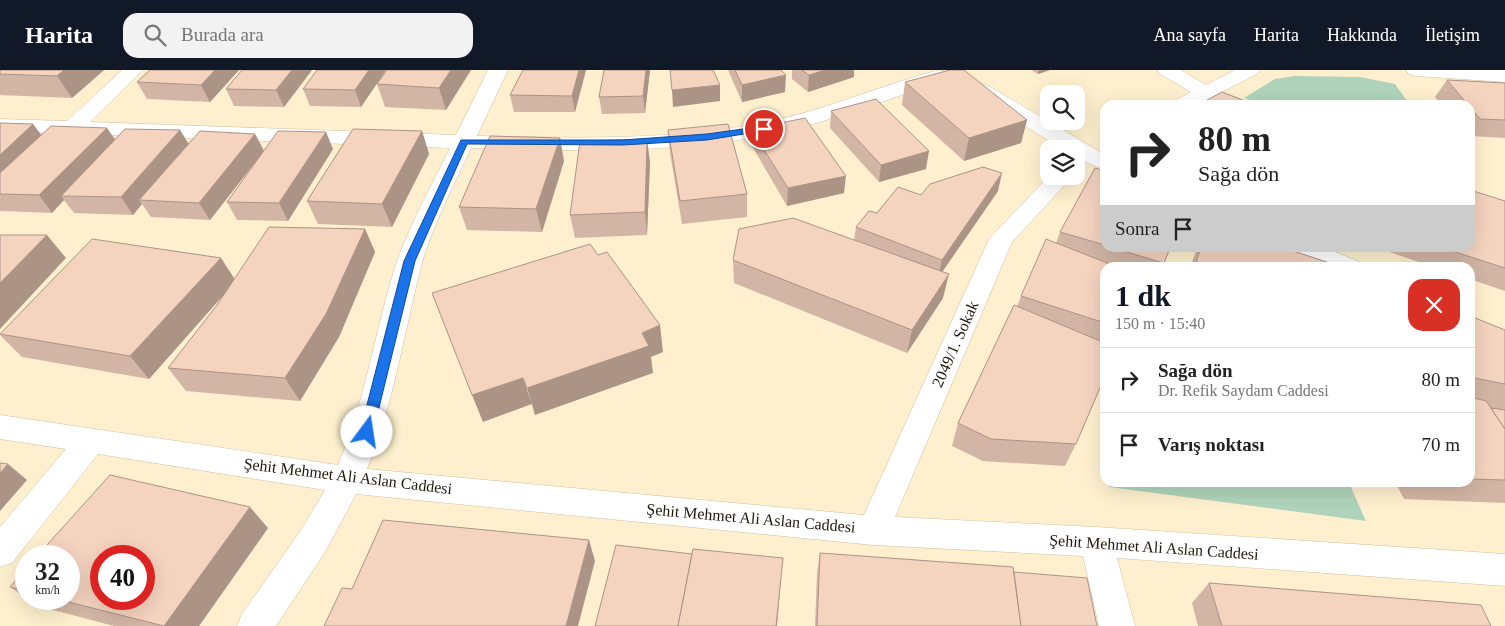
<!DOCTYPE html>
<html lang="tr">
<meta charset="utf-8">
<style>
:root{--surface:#fff;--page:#f2f2f2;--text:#222;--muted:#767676;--line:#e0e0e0;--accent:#111827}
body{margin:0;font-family:Georgia,serif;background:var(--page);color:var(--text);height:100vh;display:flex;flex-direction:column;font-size:19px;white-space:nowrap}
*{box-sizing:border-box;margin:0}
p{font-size:16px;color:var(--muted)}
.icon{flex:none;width:28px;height:28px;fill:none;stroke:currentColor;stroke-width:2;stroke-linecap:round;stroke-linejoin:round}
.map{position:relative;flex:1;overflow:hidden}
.details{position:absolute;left:1100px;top:192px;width:375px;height:225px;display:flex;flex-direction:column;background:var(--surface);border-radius:15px;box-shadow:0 5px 20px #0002}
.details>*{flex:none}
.guide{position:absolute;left:1100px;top:30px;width:375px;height:152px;border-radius:15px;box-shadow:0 5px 20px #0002;background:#fff;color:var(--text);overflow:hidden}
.controls{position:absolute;left:1040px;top:15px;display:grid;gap:10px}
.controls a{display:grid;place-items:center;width:45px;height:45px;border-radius:10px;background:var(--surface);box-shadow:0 5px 20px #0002;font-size:25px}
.speed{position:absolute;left:15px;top:475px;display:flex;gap:10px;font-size:25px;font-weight:700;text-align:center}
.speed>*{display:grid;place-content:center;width:65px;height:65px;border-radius:50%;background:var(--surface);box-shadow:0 5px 20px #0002;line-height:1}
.speed small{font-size:12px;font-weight:400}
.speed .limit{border:8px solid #d22;background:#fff;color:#111}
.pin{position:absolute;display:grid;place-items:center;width:42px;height:42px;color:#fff;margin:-21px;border:2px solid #fff;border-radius:50%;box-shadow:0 1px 5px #0007}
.me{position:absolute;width:55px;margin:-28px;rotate:14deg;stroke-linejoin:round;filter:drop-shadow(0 0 4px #0008)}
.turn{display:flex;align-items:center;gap:18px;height:105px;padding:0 15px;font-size:22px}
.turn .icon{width:65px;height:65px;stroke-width:2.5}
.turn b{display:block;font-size:35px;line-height:42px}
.then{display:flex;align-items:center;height:48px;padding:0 15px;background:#0003;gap:10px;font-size:19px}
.round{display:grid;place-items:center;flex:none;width:52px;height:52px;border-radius:15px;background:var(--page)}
.overview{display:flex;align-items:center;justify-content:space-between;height:85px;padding:0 15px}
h1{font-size:30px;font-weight:700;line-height:38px;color:var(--accent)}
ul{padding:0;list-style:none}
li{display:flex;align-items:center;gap:15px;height:65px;padding:0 15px;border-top:1px solid var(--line)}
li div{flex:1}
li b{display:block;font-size:19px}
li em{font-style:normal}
header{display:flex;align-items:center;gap:30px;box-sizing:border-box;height:70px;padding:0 25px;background:var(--accent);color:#fff}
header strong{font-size:24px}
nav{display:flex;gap:28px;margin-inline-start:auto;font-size:18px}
.search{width:350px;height:45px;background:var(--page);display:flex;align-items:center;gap:12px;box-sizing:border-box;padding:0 18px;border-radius:15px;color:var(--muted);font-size:19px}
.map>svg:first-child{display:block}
.green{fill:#afd3ba}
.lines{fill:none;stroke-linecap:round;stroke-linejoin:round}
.minor-casing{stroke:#cec0a0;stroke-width:1}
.minor{fill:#fff;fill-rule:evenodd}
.wall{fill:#d2b5a4}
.shaded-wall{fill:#ab9486}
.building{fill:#f4d3bf;stroke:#ab9486;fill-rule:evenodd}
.route{fill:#1a73e8;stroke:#114b97}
.labels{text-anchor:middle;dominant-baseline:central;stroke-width:5;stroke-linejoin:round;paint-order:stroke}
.street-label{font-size:16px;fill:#1f190d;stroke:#fefefe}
</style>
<header>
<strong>Harita</strong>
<div class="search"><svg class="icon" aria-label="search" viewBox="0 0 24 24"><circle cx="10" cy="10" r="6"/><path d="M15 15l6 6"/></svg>Burada ara</div>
<nav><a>Ana sayfa</a><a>Harita</a><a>Hakkında</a><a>İletişim</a></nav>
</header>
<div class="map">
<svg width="1505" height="556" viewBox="0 0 1505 556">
<rect width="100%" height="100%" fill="#fef0ce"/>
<g class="green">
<path d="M1295 6 1360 7 1395 14 1410 35H1265L1244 28 1275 9Z"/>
<path d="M1110 412 1349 413 1366 451 1109 417Z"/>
</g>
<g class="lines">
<g class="minor-casing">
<g id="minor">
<path d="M122 0H143L90 52 456 65 488 0H508L477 66C575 68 676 71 772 51 829 39 883 14 939 0L946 2 949 6 946 10C888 29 831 52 771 64 674 84 570 81 471 78 455 113 432 157 422 193 404 262 394 333 367 399L864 445 989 169 1049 106H1073L1012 172 895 447 1096 457 1505 484V516L1117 488 1135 556H1099L1083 486 873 475 356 424 325 482 276 556H237L242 544 301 460 325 420 98 384 12 493 0 497V457L66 379 0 369V345L338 395C366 330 375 259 397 191 411 152 432 115 450 78L0 61V49L67 51Z"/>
<path d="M1157 0H1181L1206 15 1235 0H1260L1257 4 1222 22 1245 31 1248 35H1219L1206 30 1197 35H1171L1174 31 1191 22 1160 4Z"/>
<path d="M1406 0H1505V12L1416 6 1409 4Z"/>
<path d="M982 14 989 16 1105 85V100L1076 88V79H1062L975 24 972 20 975 16Z"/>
<path d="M1292 178H1325L1360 192 1363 198H1327L1295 184Z"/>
</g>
</g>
<use href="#minor" class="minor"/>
</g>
<g class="wall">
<path d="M0 0H104L72 28 0 25Z"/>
<path d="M150 0H239L210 32 147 29 137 12Z"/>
<path d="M242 0H312L284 37 234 36 226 19Z"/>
<path d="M317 0H386L361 37 310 36 303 19Z"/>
<path d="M471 0 446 40 385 37 377 14Z"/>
<path d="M523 0H586L575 42H514L510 25Z"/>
<path d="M604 0H650L645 43 602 44 599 27Z"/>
<path d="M728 0H781L785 22 742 32Z"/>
<path d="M792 0H854V7L808 22 792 9Z"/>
<path d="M1031 0H1050L1038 4Z"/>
<path d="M1447 10 1505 13V68L1470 66V35H1442L1435 27Z"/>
<path d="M905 12 1027 50 1021 73 964 91 902 35Z"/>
<path d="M831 41 926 99 879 112 830 58Z"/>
<path d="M0 53 41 65 107 58 115 69 180 60 189 74 255 64 264 81 210 150 151 147 142 134 133 145 74 143 64 130 52 143 0 141Z"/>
<path d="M751 59 844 123 787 136 752 76Z"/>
<path d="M668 60 747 124V147L682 154 670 83Z"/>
<path d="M422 61 429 84 392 157 318 154 307 131Z"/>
<path d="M333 79 288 151 237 150 227 132Z"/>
<path d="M564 91 542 162 467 160 459 137Z"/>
<path d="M650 92 647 165 575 168 570 145Z"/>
<path d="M1105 101V178H1170L1162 198H1105V306L1076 374 1065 396 983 391 952 376 958 353 1017 237 1021 226 1056 173 1060 162Z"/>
<path d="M998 121 942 202 943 228 907 283 734 213 733 190 854 170 856 157 877 143 921 125Z"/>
<path d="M1505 131V221L1470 209V198H1436L1378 178H1470Z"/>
<path d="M365 159 375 182 339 267 300 331 186 321 168 298 217 235 224 224 149 309 22 287 0 265 221 188 234 209Z"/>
<path d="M1197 178H1287V179L1345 198H1190Z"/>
<path d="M1470 246 1505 260V433L1404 429 1395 412H1470Z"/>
<path d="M268 458 199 556H114L38 536 27 529H69Z"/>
<path d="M820 483 1014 502 1097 556H815L817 503Z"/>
<path d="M26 499V528L10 517Z"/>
<path d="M1209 513 1491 556H1198L1192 533Z"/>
</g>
<g class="shaded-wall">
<path d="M64 0H104L72 28 57 6Z"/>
<path d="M215 0H239L210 32 201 15Z"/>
<path d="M292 0H312L284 37 276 20Z"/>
<path d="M369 0H386L361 37 355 20Z"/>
<path d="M451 0H471L446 40 439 18Z"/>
<path d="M579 0H586L575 42 572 26Z"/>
<path d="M646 0H650L645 43 643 26Z"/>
<path d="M825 0H854V7L808 22 809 5Z"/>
<path d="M1039 0H1050L1038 4Z"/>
<path d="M786 5 785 22 742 32V15Z"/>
<path d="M720 15V31L673 37 672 20Z"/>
<path d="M1027 50 1021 73 964 91 969 68Z"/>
<path d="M33 54 46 71 0 115V85Z"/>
<path d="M107 58 118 75 61 126 64 130 52 143 39 125Z"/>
<path d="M180 60 190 77 139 130 142 134 133 145 121 127Z"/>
<path d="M422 61 429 84 392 157 382 134Z"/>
<path d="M326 62 333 79 288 151 279 133Z"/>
<path d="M255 64 264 81 210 150 199 133Z"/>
<path d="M560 68 564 91 542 162 536 139Z"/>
<path d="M647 69 650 92 647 165 645 142Z"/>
<path d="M929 81 926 99 879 112 881 95Z"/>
<path d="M1002 103 998 121 938 208 942 190Z"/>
<path d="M846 106 844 123 787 136 788 118Z"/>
<path d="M365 159 375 182 339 267 300 331 285 308Z"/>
<path d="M47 165 66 188 0 259V213Z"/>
<path d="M221 188 236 211 149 309 130 286Z"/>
<path d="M949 204 943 228 907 283 912 260Z"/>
<path d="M660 255 663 282 651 287 653 303 535 345 527 318 642 263Z"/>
<path d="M523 308 532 334 483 352 472 325Z"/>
<path d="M8 394 27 410 0 441V403Z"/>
<path d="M250 437 268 458 199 556H164Z"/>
<path d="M589 470 595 491 578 556H566Z"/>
<path d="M783 488 781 508 777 556H776Z"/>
</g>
<g class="building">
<path d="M0 0H64L57 6 0 4Z"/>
<path d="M150 0H215L201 15 137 12Z"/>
<path d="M242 0H292L276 20 226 19Z"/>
<path d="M317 0H369L355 20 303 19Z"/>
<path d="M387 0H451L439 18 377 14Z"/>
<path d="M523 0H579L572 26 510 25Z"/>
<path d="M604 0H646L643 26 599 27Z"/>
<path d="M670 0H713L720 15 672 20Z"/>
<path d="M735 0H781L786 5 742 15Z"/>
<path d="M802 0H825L809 5Z"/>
<path d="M950 0H964L1027 50 969 68 905 12Z"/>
<path d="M1447 10 1505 13V50L1480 49 1470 37V35H1468Z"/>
<path d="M1222 22 1255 35H1198Z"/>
<path d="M876 29 929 81 881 95 831 41Z"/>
<path d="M805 48 846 106 788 118 751 59Z"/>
<path d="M0 53 33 54 0 85Z"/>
<path d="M728 54 747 124 680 131 668 60Z"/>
<path d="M51 56 107 58 39 125 0 124V103Z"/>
<path d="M125 59 180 60 121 127 61 126Z"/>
<path d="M353 59 422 61 382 134 307 131Z"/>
<path d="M200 61 255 64 199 133 139 130Z"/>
<path d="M278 61 326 62 279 133 227 132Z"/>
<path d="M490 66 560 68 536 139 459 137Z"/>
<path d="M647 69 645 142 570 145 580 71Z"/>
<path d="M983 97 1002 103 942 190 856 157 869 141 877 143 898 117 921 125 930 114Z"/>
<path d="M1095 98 1105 101V175L1060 162Z"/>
<path d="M1470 120 1505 131V198L1443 178H1470Z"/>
<path d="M793 148 949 204 912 260 733 190 739 159Z"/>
<path d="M269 157 365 159 326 244 285 308 168 298 217 235Z"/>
<path d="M0 165H47L0 213Z"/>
<path d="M92 169 221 188 130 286 0 264Z"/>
<path d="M1046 169 1120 198H1105V253L1021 226Z"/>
<path d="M590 174 598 185 607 182 660 255 642 263 649 276 527 318 523 308 472 325 432 223Z"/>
<path d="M1113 178H1170L1164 193Z"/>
<path d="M1201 178H1287V179L1345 198H1194Z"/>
<path d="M1014 235 1105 273V306L1076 374 991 369 958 353Z"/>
<path d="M1470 246 1505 260V314L1470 307Z"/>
<path d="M1470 327 1486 331 1505 359V410L1470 409Z"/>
<path d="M1491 338 1505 340V359Z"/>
<path d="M0 393 8 394 0 403Z"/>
<path d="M110 405 250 437 164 556 57 529H69V486H37ZM101 486H144V529H101Z"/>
<path d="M383 450 589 470 566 556H324L342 518 352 519Z"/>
<path d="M616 475 692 484 678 556H595Z"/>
<path d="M693 479 783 488 776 556H678Z"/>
<path d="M820 483 1013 497 1021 556H817Z"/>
<path d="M26 499V521L10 517Z"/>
<path d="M1014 502 1087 508 1097 556H1021Z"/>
<path d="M1209 513 1481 535 1491 556H1222Z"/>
</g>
<path class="route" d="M764 56 769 59 768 60 707 70 623 75 467 74 415 191 373 362 371 366H362L360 362 404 191 461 70H623L707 64Z"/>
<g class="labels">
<g class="street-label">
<text transform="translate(955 274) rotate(-66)">2049/1. Sokak</text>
<text transform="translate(348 406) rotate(7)">Şehit Mehmet Ali Aslan Caddesi</text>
<text transform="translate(751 448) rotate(5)">Şehit Mehmet Ali Aslan Caddesi</text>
<text transform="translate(1154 477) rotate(4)">Şehit Mehmet Ali Aslan Caddesi</text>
</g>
</g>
</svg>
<div class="controls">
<a><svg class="icon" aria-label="search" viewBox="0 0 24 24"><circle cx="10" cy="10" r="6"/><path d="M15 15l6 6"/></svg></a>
<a><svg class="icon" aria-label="layers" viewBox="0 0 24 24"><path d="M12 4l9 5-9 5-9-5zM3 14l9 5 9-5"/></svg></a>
</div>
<div class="speed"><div>32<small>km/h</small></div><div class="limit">40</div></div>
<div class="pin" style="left:764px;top:59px;background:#d93025"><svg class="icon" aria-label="arrive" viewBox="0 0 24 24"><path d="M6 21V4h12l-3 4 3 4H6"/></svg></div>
<svg class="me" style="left:367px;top:362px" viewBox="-20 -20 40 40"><circle r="19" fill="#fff"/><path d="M0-13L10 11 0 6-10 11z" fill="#1a73e8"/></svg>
<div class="guide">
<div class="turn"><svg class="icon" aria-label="right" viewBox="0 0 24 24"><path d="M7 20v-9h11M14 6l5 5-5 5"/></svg><div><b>80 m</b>Sağa dön</div></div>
<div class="then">Sonra<svg class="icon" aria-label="arrive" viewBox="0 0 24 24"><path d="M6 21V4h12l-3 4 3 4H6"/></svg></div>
</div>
<section class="details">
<div class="overview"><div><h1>1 dk</h1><p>150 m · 15:40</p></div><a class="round" style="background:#d93025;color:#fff"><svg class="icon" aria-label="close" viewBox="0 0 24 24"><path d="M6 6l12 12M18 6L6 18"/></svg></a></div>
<ul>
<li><svg class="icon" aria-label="right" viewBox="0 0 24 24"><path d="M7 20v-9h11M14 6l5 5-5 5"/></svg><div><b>Sağa dön</b><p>Dr. Refik Saydam Caddesi</p></div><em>80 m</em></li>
<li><svg class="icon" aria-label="arrive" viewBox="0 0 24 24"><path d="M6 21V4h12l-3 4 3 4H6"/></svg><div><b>Varış noktası</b></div><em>70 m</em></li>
</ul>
</section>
</div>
